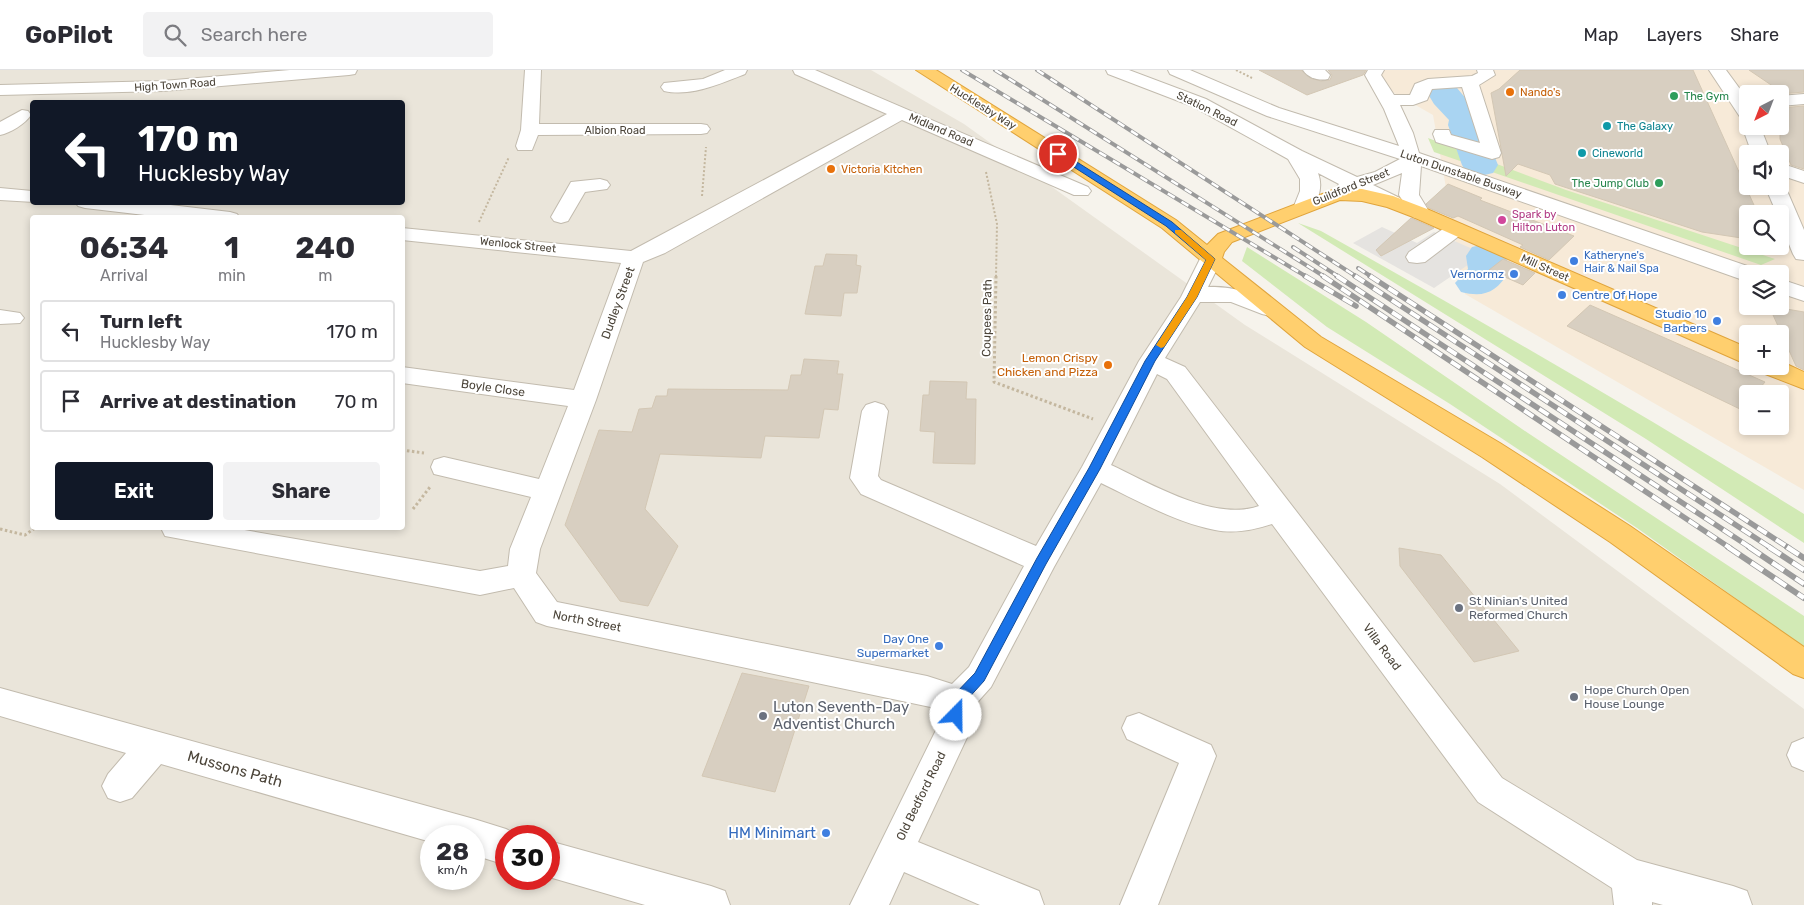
<!DOCTYPE html>
<meta charset="utf-8">
<style>
:root{--surface:#fff;--page:#f2f2f3;--text:#2b2b33;--muted:#7c7c81;--line:#e1e1e2;--accent:#111827}
body{margin:0;font-family:Rubik,sans-serif;background:var(--page);color:var(--text);height:100vh;display:flex;flex-direction:column;font-size:19px;white-space:nowrap}
*{box-sizing:border-box;margin:0}
p{font-size:16px;color:var(--muted)}
.icon{flex:none;width:28px;height:28px;fill:none;stroke:currentColor;stroke-width:2;stroke-linecap:round;stroke-linejoin:round}
.map{position:relative;flex:1;overflow:hidden}
.side{position:absolute;left:30px;top:145px;width:375px;height:315px;display:flex;flex-direction:column;background:var(--surface);border-radius:5px;box-shadow:0 2px 8px #0003}
.side>*{flex:none}
.hud{position:absolute;left:30px;top:30px;width:375px;height:105px;border-radius:5px;box-shadow:0 2px 8px #0003;background:#111827;color:#fff;overflow:hidden}
.needle{width:32px;rotate:222deg}
.fabs{position:absolute;left:1739px;top:15px;display:grid;gap:10px}
.fabs a{display:grid;place-items:center;width:50px;height:50px;border-radius:5px;background:var(--surface);box-shadow:0 2px 8px #0003;font-size:25px}
.speed{position:absolute;left:420px;top:755px;display:flex;gap:10px;font-size:25px;font-weight:700;text-align:center}
.speed>*{display:grid;place-content:center;width:65px;height:65px;border-radius:50%;background:var(--surface);box-shadow:0 2px 8px #0003;line-height:1}
.speed small{font-size:12px;font-weight:400}
.speed .limit{border:8px solid #d22;background:#fff;color:#111}
.pin{position:absolute;display:grid;place-items:center;width:42px;height:42px;color:#fff;margin:-21px;border:2px solid #fff;border-radius:50%;box-shadow:0 1px 5px #0007}
.me{position:absolute;width:55px;margin:-28px;rotate:22deg;stroke-linejoin:round;filter:drop-shadow(0 0 4px #0008)}
.turn{display:flex;align-items:center;gap:18px;height:105px;padding:0 25px;font-size:22px}
.turn .icon{width:65px;height:65px;stroke-width:2.5}
.turn b{display:block;font-size:35px;line-height:42px}
.eta{display:flex;justify-content:space-evenly;align-items:center;height:85px;text-align:center}
.eta b{font-size:30px;font-weight:700;line-height:35px}
.button{display:flex;gap:10px;margin-top:auto;padding:10px 25px}
.button a{flex:1;height:58px;border-radius:5px;background:var(--accent);color:#fff;font-size:20px;font-weight:700;line-height:58px;text-align:center}
.button a+a{background:var(--page);color:var(--text)}
ul{padding:0;list-style:none}
li{display:flex;align-items:center;gap:15px;height:62px;margin:0 10px 8px;padding:0 15px;border:2px solid var(--line);border-radius:5px}
li div{flex:1}
li b{display:block;font-size:19px}
li em{font-style:normal}
header{display:flex;align-items:center;gap:30px;box-sizing:border-box;height:70px;padding:0 25px;background:var(--surface);border-bottom:1px solid var(--line)}
header strong{font-size:24px}
nav{display:flex;gap:28px;margin-inline-start:auto;font-size:18px}
.search{width:350px;height:45px;background:var(--page);display:flex;align-items:center;gap:12px;box-sizing:border-box;padding:0 18px;border-radius:5px;color:var(--muted);font-size:19px}
.map>svg:first-child{display:block}
.residential{fill:#eae5da;fill-rule:evenodd}
.commercial{fill:#f7ead8;fill-rule:evenodd}
.green{fill:#d2eab5}
.parking{fill:#e5e3e0}
.lines{fill:none;stroke-linecap:round;stroke-linejoin:round}
.river{fill:#a9d4f2;fill-rule:evenodd}
.building{fill:#d8cfc1;stroke:#d3c7b4}
.minor-casing{stroke:#c2bbae;stroke-width:2}
.highway-casing{stroke:#e0a43c;stroke-width:2}
.path-far1{stroke:#c4b79f;stroke-width:2;stroke-dasharray:2 2;stroke-linecap:butt}
.path{stroke:#c4b79f;stroke-width:3;stroke-dasharray:2.5 2.5;stroke-linecap:butt}
.minor{fill:#fff;fill-rule:evenodd}
.highway{fill:#ffcf6e;fill-rule:evenodd}
.rail-far2-casing{stroke:#9a9a9a;stroke-width:4}
.rail-far1-casing{stroke:#9a9a9a;stroke-width:5.5}
.rail-casing{stroke:#9a9a9a;stroke-width:6}
.rail-far2{stroke:#fff;stroke-width:2.5;stroke-dasharray:8;stroke-linecap:butt}
.rail-far1{stroke:#fff;stroke-width:4;stroke-dasharray:11;stroke-linecap:butt}
.rail{stroke:#fff;stroke-width:4.5;stroke-dasharray:14;stroke-linecap:butt}
.route{fill:#1a73e8;stroke:#114b97}
.slow{fill:#f59e0b}
.food-dot{fill:#e8710a;stroke:#fff;stroke-width:2}
.leisure-dot{fill:#2e9e5b;stroke:#fff;stroke-width:2}
.culture-dot{fill:#0f9aa8;stroke:#fff;stroke-width:2}
.hotel-dot{fill:#d1479c;stroke:#fff;stroke-width:2}
.shop-dot{fill:#3f7fe0;stroke:#fff;stroke-width:2}
.worship-dot{fill:#6b7280;stroke:#fff;stroke-width:2}
.labels{text-anchor:middle;dominant-baseline:central;stroke-width:4;stroke-linejoin:round;paint-order:stroke}
.far-street-label{font-size:11px;fill:#4b4439;stroke:#fff}
.far-food-label{font-size:11px;fill:#c56008;stroke:#fff;text-anchor:start}
.far-leisure-label{font-size:11px;fill:#27864d;stroke:#fff;text-anchor:start}
.far-culture-label{font-size:11px;fill:#0d838f;stroke:#fff;text-anchor:start}
.far-hotel-label{font-size:11px;fill:#b23c85;stroke:#fff;text-anchor:start}
.far-shop-label{font-size:11px;fill:#366cbe;stroke:#fff;text-anchor:start}
.shop-label{font-size:12px;fill:#366cbe;stroke:#fff;text-anchor:end}
.street-label{font-size:12px;fill:#4b4439;stroke:#fff}
.food-label{font-size:12px;fill:#c56008;stroke:#fff;text-anchor:end}
.worship-label{font-size:12px;fill:#5b616d;stroke:#fff;text-anchor:start}
.near-worship-label{font-size:15px;fill:#5b616d;stroke:#fff;text-anchor:start}
.near-street-label{font-size:15px;fill:#4b4439;stroke:#fff}
.near-shop-label{font-size:15px;fill:#366cbe;stroke:#fff;text-anchor:end}
</style>
<header>
<strong>GoPilot</strong>
<div class="search"><svg class="icon" aria-label="search" viewBox="0 0 24 24"><circle cx="10" cy="10" r="6"/><path d="M15 15l6 6"/></svg>Search here</div>
<nav><a>Map</a><a>Layers</a><a>Share</a></nav>
</header>
<div class="map">
<svg width="1804" height="835" viewBox="0 0 1804 835">
<rect width="100%" height="100%" fill="#f6f3ec"/>
<path class="residential" d="M0 0H871L964 54 1245 255 1500 414 1804 639V835H0ZM32 32H402V132H32ZM32 148H402V458H32ZM431 766H474V809H431ZM506 766H549V809H506Z"/>
<path class="commercial" d="M1354 0H1804V420L1465 224 1433 45ZM1748 24H1780V56H1748ZM1748 84H1780V116H1748ZM1748 144H1780V176H1748ZM1748 204H1780V236H1748ZM1748 264H1780V296H1748ZM1748 324H1780V356H1748Z"/>
<g class="green">
<path d="M1428 68 1566 120 1775 189 1761 195 1434 82Z"/>
<path d="M1298 153 1321 161C1483 252 1645 345 1804 444V473L1646 369Z"/>
<path d="M1247 177 1366 252 1528 363 1804 546V577L1637 458 1450 334 1327 257 1242 191Z"/>
</g>
<path class="parking" d="M1382 157 1417 173 1434 162 1484 184 1434 218 1353 173Z"/>
<g class="lines">
<g class="river">
<path d="M1441 9 1452 12 1483 49 1482 55 1498 95 1493 103 1480 106 1467 103 1462 95 1448 55 1449 50 1434 34 1425 19 1430 12Z"/>
<path d="M1486 174 1500 177 1506 186 1509 202C1496 222 1485 228 1461 222L1455 213 1468 199 1466 186 1472 177Z"/>
</g>
</g>
<g class="building">
<path d="M1259 0H1301L1310 8 1321 11 1330 10 1332 5 1328 0H1366L1363 5 1307 25Z"/>
<path d="M1520 0H1693L1758 144H1748V169L1702 162 1555 114 1550 105 1518 94 1506 106 1491 23 1499 19Z"/>
<path d="M1749 0H1804V22L1780 24V21Z"/>
<path d="M1804 36V99L1791 95 1780 69V38Z"/>
<path d="M1448 114 1482 128 1480 130 1574 166 1549 190 1520 177 1523 175 1458 146 1453 148 1429 138 1426 134Z"/>
<path d="M1411 148 1434 158 1381 186 1376 180Z"/>
<path d="M826 184 857 185 856 195 861 196 857 223H844L841 246 805 244 815 196H823Z"/>
<path d="M1503 189 1535 203 1523 215 1489 200Z"/>
<path d="M1590 235 1765 312 1755 324H1748V333L1742 340 1567 256Z"/>
<path d="M1769 236 1804 242V300L1796 296Z"/>
<path d="M804 289 839 291 837 304H843L838 340 824 339 819 368 765 366 761 388 660 384 645 439 678 476 648 536 620 531 565 455 599 360 632 362 639 339 652 338 656 326H667L668 319 788 320 791 305H801Z"/>
<path d="M930 311 967 312 966 329H976L975 394 933 393 935 362 920 361 923 325H929Z"/>
<path d="M1399 478 1441 485 1519 581 1474 592 1400 496Z"/>
<path d="M742 603 809 616 775 722 702 706Z"/>
</g>
<g class="lines">
<g class="minor-casing">
<g id="minor">
<path d="M290 0H357L355 4 349 5 163 21 0 25V15L163 11Z"/>
<path d="M525 0H541L539 54H701L707 55 710 59 707 63 701 64 538 65 532 80H518L516 76 521 60Z"/>
<path d="M725 0H747L745 4C720 14 691 27 664 21L661 17 664 13 703 9Z"/>
<path d="M793 0H815L1088 117 1091 121 1088 125H1074L902 50 665 183 643 192 596 330 540 479 536 503 557 532 927 606 952 614 969 597 1024 496 861 424 850 408 862 341 866 335 875 332 884 335 888 341 878 406 881 410 1036 476 1082 397 1139 291 1181 227 1200 189 1203 184 1211 183 1219 184 1222 189 1208 217C1226 216 1271 223 1281 239L1278 244 1270 246 1262 244 1231 232H1200L1165 288 1185 297 1502 708 1637 790 1733 816 1747 821 1752 835H1663L1652 832V835H1614L1612 818 1478 732 1272 454C1254 460 1234 464 1215 460 1177 453 1136 430 1101 413L1054 497 991 617 974 636 971 659 918 772 1039 821 1044 835H980L904 802 889 835H850L937 658 940 639 547 556 536 552 514 518 480 525 165 466 161 458H233L480 501 508 496 510 479 531 427 434 404 431 397 434 390 444 387 539 409 568 336 402 313V297L574 320 621 193 402 170V158L631 181 887 44 795 4ZM1157 304 1167 309 1259 436C1214 452 1152 414 1111 395Z"/>
<path d="M1106 0H1129L1206 29 1302 81 1357 107 1375 102 1400 89 1267 46 1170 4 1168 0H1190L1279 38 1399 76 1384 39 1365 5 1368 0H1384L1381 5 1394 25H1410L1415 14 1428 9 1472 6 1478 3 1477 0H1493L1495 5 1479 15 1501 83 1499 87 1492 89 1436 72 1433 64 1435 60H1449L1451 65 1480 73 1462 17 1432 19 1427 30 1413 35H1400L1413 63 1419 83 1756 199 1759 204H1748V210L1740 209 1421 96 1419 125 1430 143 1427 147 1420 149 1413 147 1399 125 1402 103 1373 115 1400 128 1403 132 1400 136C1385 140 1368 128 1354 121L1347 123 1340 121 1337 117 1339 114 1318 103C1323 116 1319 129 1311 140L1304 142 1297 140 1294 136 1300 121V109L1288 89 1194 37 1108 4Z"/>
<path d="M1303 0H1325L1330 5 1328 9C1319 11 1308 8 1303 0Z"/>
<path d="M1709 0H1726L1748 30V56H1760L1771 84H1752L1742 56 1744 53Z"/>
<path d="M1804 24V34L1780 36V26Z"/>
<path d="M22 40 28 41 31 45C25 54 10 63 0 65V52Z"/>
<path d="M1780 93 1804 101V113L1780 105Z"/>
<path d="M600 109 607 111 610 115 607 119 585 122 568 151 561 153 554 151 551 147 571 112Z"/>
<path d="M1780 111 1785 116 1804 160V190L1796 189 1793 184 1780 152V144H1777L1765 116H1780Z"/>
<path d="M0 118 32 121 34 132 0 130Z"/>
<path d="M75 132H145L230 142 237 144 240 148H170L85 138 78 136Z"/>
<path d="M1456 153 1463 155 1466 159 1463 163 1425 192 1417 193 1409 192 1406 187 1409 182 1449 155Z"/>
<path d="M1780 209 1804 217V231L1780 223Z"/>
<path d="M0 240 20 243 24 248 20 253 0 254Z"/>
<path d="M0 618 474 749 506 759 520 766H506V795L474 785V766H431V772L161 694 132 728 120 732 108 728 102 716 108 704 126 683 0 646Z"/>
<path d="M1139 643 1211 675 1216 686 1158 835H1120L1179 693 1127 669 1122 658 1127 647Z"/>
<path d="M1804 668V701L1792 696 1787 685 1792 673Z"/>
<path d="M549 771 711 816 725 821 730 835H645L549 807Z"/>
</g>
</g>
<g class="highway-casing">
<g id="highway">
<path d="M916 0H936L1176 150 1207 175 1218 164 1338 118 1362 119 1393 126 1427 139 1748 278V295L1413 147 1387 137 1362 131 1340 130 1232 172 1224 182 1222 188 1321 267 1500 373 1630 456 1804 577V608L1793 604 1610 472 1482 387 1305 277 1162 158Z"/>
<path d="M1780 291 1804 302V319L1760 302 1757 296H1780Z"/>
</g>
</g>
<g class="path-far1">
<path d="M1236 0 1252 8"/>
<path d="M986 102 997 154 996 207"/>
<path d="M702 126 706 77"/>
<path d="M479 152 509 87"/>
</g>
<g class="path">
<path d="M996 206 994 312 1093 349"/>
<path d="M402 380 424 383"/>
<path d="M413 439 430 417"/>
<path d="M0 459 25 465 35 458"/>
</g>
<use href="#minor" class="minor"/>
<use href="#highway" class="highway"/>
<g class="rail-far2-casing">
<g id="rail-far2">
<path d="M962 0 1307 207"/>
<path d="M995 0 1325 207"/>
<path d="M1037 0 1357 207"/>
<path d="M1293 177 1339 207"/>
<path d="M1358 198 1372 207"/>
</g>
</g>
<g class="rail-far1-casing">
<g id="rail-far1">
<path d="M1305 206 1356 236"/>
<path d="M1323 206 1730 478"/>
<path d="M1337 206 1751 478"/>
<path d="M1355 206 1771 478"/>
<path d="M1370 206 1789 478"/>
</g>
</g>
<g class="rail-casing">
<g id="rail">
<path d="M1728 477 1804 528"/>
<path d="M1749 477 1804 514"/>
<path d="M1769 477 1804 500"/>
<path d="M1787 477 1804 488"/>
</g>
</g>
<use href="#rail-far2" class="rail-far2"/>
<use href="#rail-far1" class="rail-far1"/>
<use href="#rail" class="rail"/>
</g>
<path class="route" d="M1055 82H1061L1172 152 1215 189 1197 227 1155 291 1100 399 1046 494 984 611 965 632 961 649 956 651 951 649 949 645 953 626 975 603 1037 488 1089 398 1145 291 1187 227 1206 190 1166 156 1055 85Z"/>
<path class="slow" d="M1175 160H1181L1215 189 1197 227 1164 277 1161 278 1156 275 1187 227 1206 190 1175 163Z"/>
<g class="food-dot">
<circle cx="1510" cy="22" r="5"/>
<circle cx="831" cy="99" r="5"/>
<circle cx="1108" cy="295" r="5"/>
</g>
<g class="leisure-dot">
<circle cx="1674" cy="26" r="5"/>
<circle cx="1659" cy="113" r="5"/>
</g>
<g class="culture-dot">
<circle cx="1607" cy="56" r="5"/>
<circle cx="1582" cy="83" r="5"/>
</g>
<circle class="hotel-dot" cx="1502" cy="150" r="5"/>
<g class="shop-dot">
<circle cx="1574" cy="191" r="5"/>
<circle cx="1514" cy="204" r="5"/>
<circle cx="1562" cy="225" r="5"/>
<circle cx="1717" cy="251" r="5"/>
<circle cx="939" cy="576" r="5"/>
<circle cx="826" cy="763" r="5"/>
</g>
<g class="worship-dot">
<circle cx="1459" cy="538" r="5"/>
<circle cx="1574" cy="627" r="5"/>
<circle cx="763" cy="646" r="5"/>
</g>
<g class="labels">
<g class="far-street-label">
<text transform="translate(175 15) rotate(-4)">High Town Road</text>
<text transform="translate(983 37) rotate(32)">Hucklesby Way</text>
<text transform="translate(1207 39) rotate(26)">Station Road</text>
<text x="615" y="60">Albion Road</text>
<text transform="translate(941 60) rotate(23)">Midland Road</text>
<text transform="translate(1461 104) rotate(19)">Luton Dunstable Busway</text>
<text transform="translate(1351 117) rotate(-22)">Guildford Street</text>
<text transform="translate(518 175) rotate(6)">Wenlock Street</text>
<text transform="translate(1545 198) rotate(24)">Mill Street</text>
</g>
<g class="far-food-label">
<text x="1520" y="22">Nando's</text>
<text x="841" y="99">Victoria Kitchen</text>
</g>
<g class="far-leisure-label">
<text x="1684" y="26">The Gym</text>
<text x="1649" y="113" text-anchor="end">The Jump Club</text>
</g>
<g class="far-culture-label">
<text x="1617" y="56">The Galaxy</text>
<text x="1592" y="83">Cineworld</text>
</g>
<g class="far-hotel-label">
<text x="1512" y="144">Spark by<tspan x="1512" dy="13">Hilton Luton</tspan></text>
</g>
<g class="far-shop-label">
<text x="1584" y="185">Katheryne's<tspan x="1584" dy="13">Hair &amp; Nail Spa</tspan></text>
</g>
<g class="shop-label">
<text x="1504" y="204">Vernormz</text>
<text x="1572" y="225" text-anchor="start">Centre Of Hope</text>
<text x="1707" y="244">Studio 10<tspan x="1707" dy="14">Barbers</tspan></text>
<text x="929" y="569">Day One<tspan x="929" dy="14">Supermarket</tspan></text>
</g>
<g class="street-label">
<text transform="translate(618 233) rotate(-70)">Dudley Street</text>
<text transform="translate(987 248) rotate(-89)">Coupees Path</text>
<text transform="translate(493 318) rotate(8)">Boyle Close</text>
<text transform="translate(587 551) rotate(11)">North Street</text>
<text transform="translate(1382 577) rotate(53)">Villa Road</text>
<text transform="translate(921 726) rotate(-64)">Old Bedford Road</text>
</g>
<g class="food-label">
<text x="1098" y="288">Lemon Crispy<tspan x="1098" dy="14">Chicken and Pizza</tspan></text>
</g>
<g class="worship-label">
<text x="1469" y="531">St Ninian's United<tspan x="1469" dy="14">Reformed Church</tspan></text>
<text x="1584" y="620">Hope Church Open<tspan x="1584" dy="14">House Lounge</tspan></text>
</g>
<g class="near-worship-label">
<text x="773" y="637">Luton Seventh-Day<tspan x="773" dy="17">Adventist Church</tspan></text>
</g>
<g class="near-street-label">
<text transform="translate(235 699) rotate(16)">Mussons Path</text>
</g>
<g class="near-shop-label">
<text x="816" y="763">HM Minimart</text>
</g>
</g>
</svg>
<div class="fabs">
<a><svg class="needle" viewBox="-14 -14 28 28"><path d="M0-13l5 13h-10z" fill="#e53935"/><path d="M0 13l5-13h-10z" fill="#7c7c81"/></svg></a>
<a><svg class="icon" aria-label="sound" viewBox="0 0 24 24"><path d="M4 9h4l5-4v14l-5-4H4zM17 9q2 3 0 6"/></svg></a>
<a><svg class="icon" aria-label="search" viewBox="0 0 24 24"><circle cx="10" cy="10" r="6"/><path d="M15 15l6 6"/></svg></a>
<a><svg class="icon" aria-label="layers" viewBox="0 0 24 24"><path d="M12 4l9 5-9 5-9-5zM3 14l9 5 9-5"/></svg></a>
<a>+</a>
<a>−</a>
</div>
<div class="speed"><div>28<small>km/h</small></div><div class="limit">30</div></div>
<div class="pin" style="left:1058px;top:84px;background:#d93025"><svg class="icon" aria-label="arrive" viewBox="0 0 24 24"><path d="M6 21V4h12l-3 4 3 4H6"/></svg></div>
<svg class="me" style="left:956px;top:645px" viewBox="-20 -20 40 40"><circle r="19" fill="#fff"/><path d="M0-13L10 11 0 6-10 11z" fill="#1a73e8"/></svg>
<div class="hud">
<div class="turn"><svg class="icon" aria-label="left" viewBox="0 0 24 24"><path d="M17 20v-9H6M10 6l-5 5 5 5"/></svg><div><b>170 m</b>Hucklesby Way</div></div>
</div>
<section class="side">
<div class="eta">
<div><b>06:34</b><p>Arrival</p></div>
<div><b>1</b><p>min</p></div>
<div><b>240</b><p>m</p></div>
</div>
<ul>
<li><svg class="icon" aria-label="left" viewBox="0 0 24 24"><path d="M17 20v-9H6M10 6l-5 5 5 5"/></svg><div><b>Turn left</b><p>Hucklesby Way</p></div><em>170 m</em></li>
<li><svg class="icon" aria-label="arrive" viewBox="0 0 24 24"><path d="M6 21V4h12l-3 4 3 4H6"/></svg><div><b>Arrive at destination</b></div><em>70 m</em></li>
</ul>
<div class="button"><a>Exit</a><a>Share</a></div>
</section>
</div>
